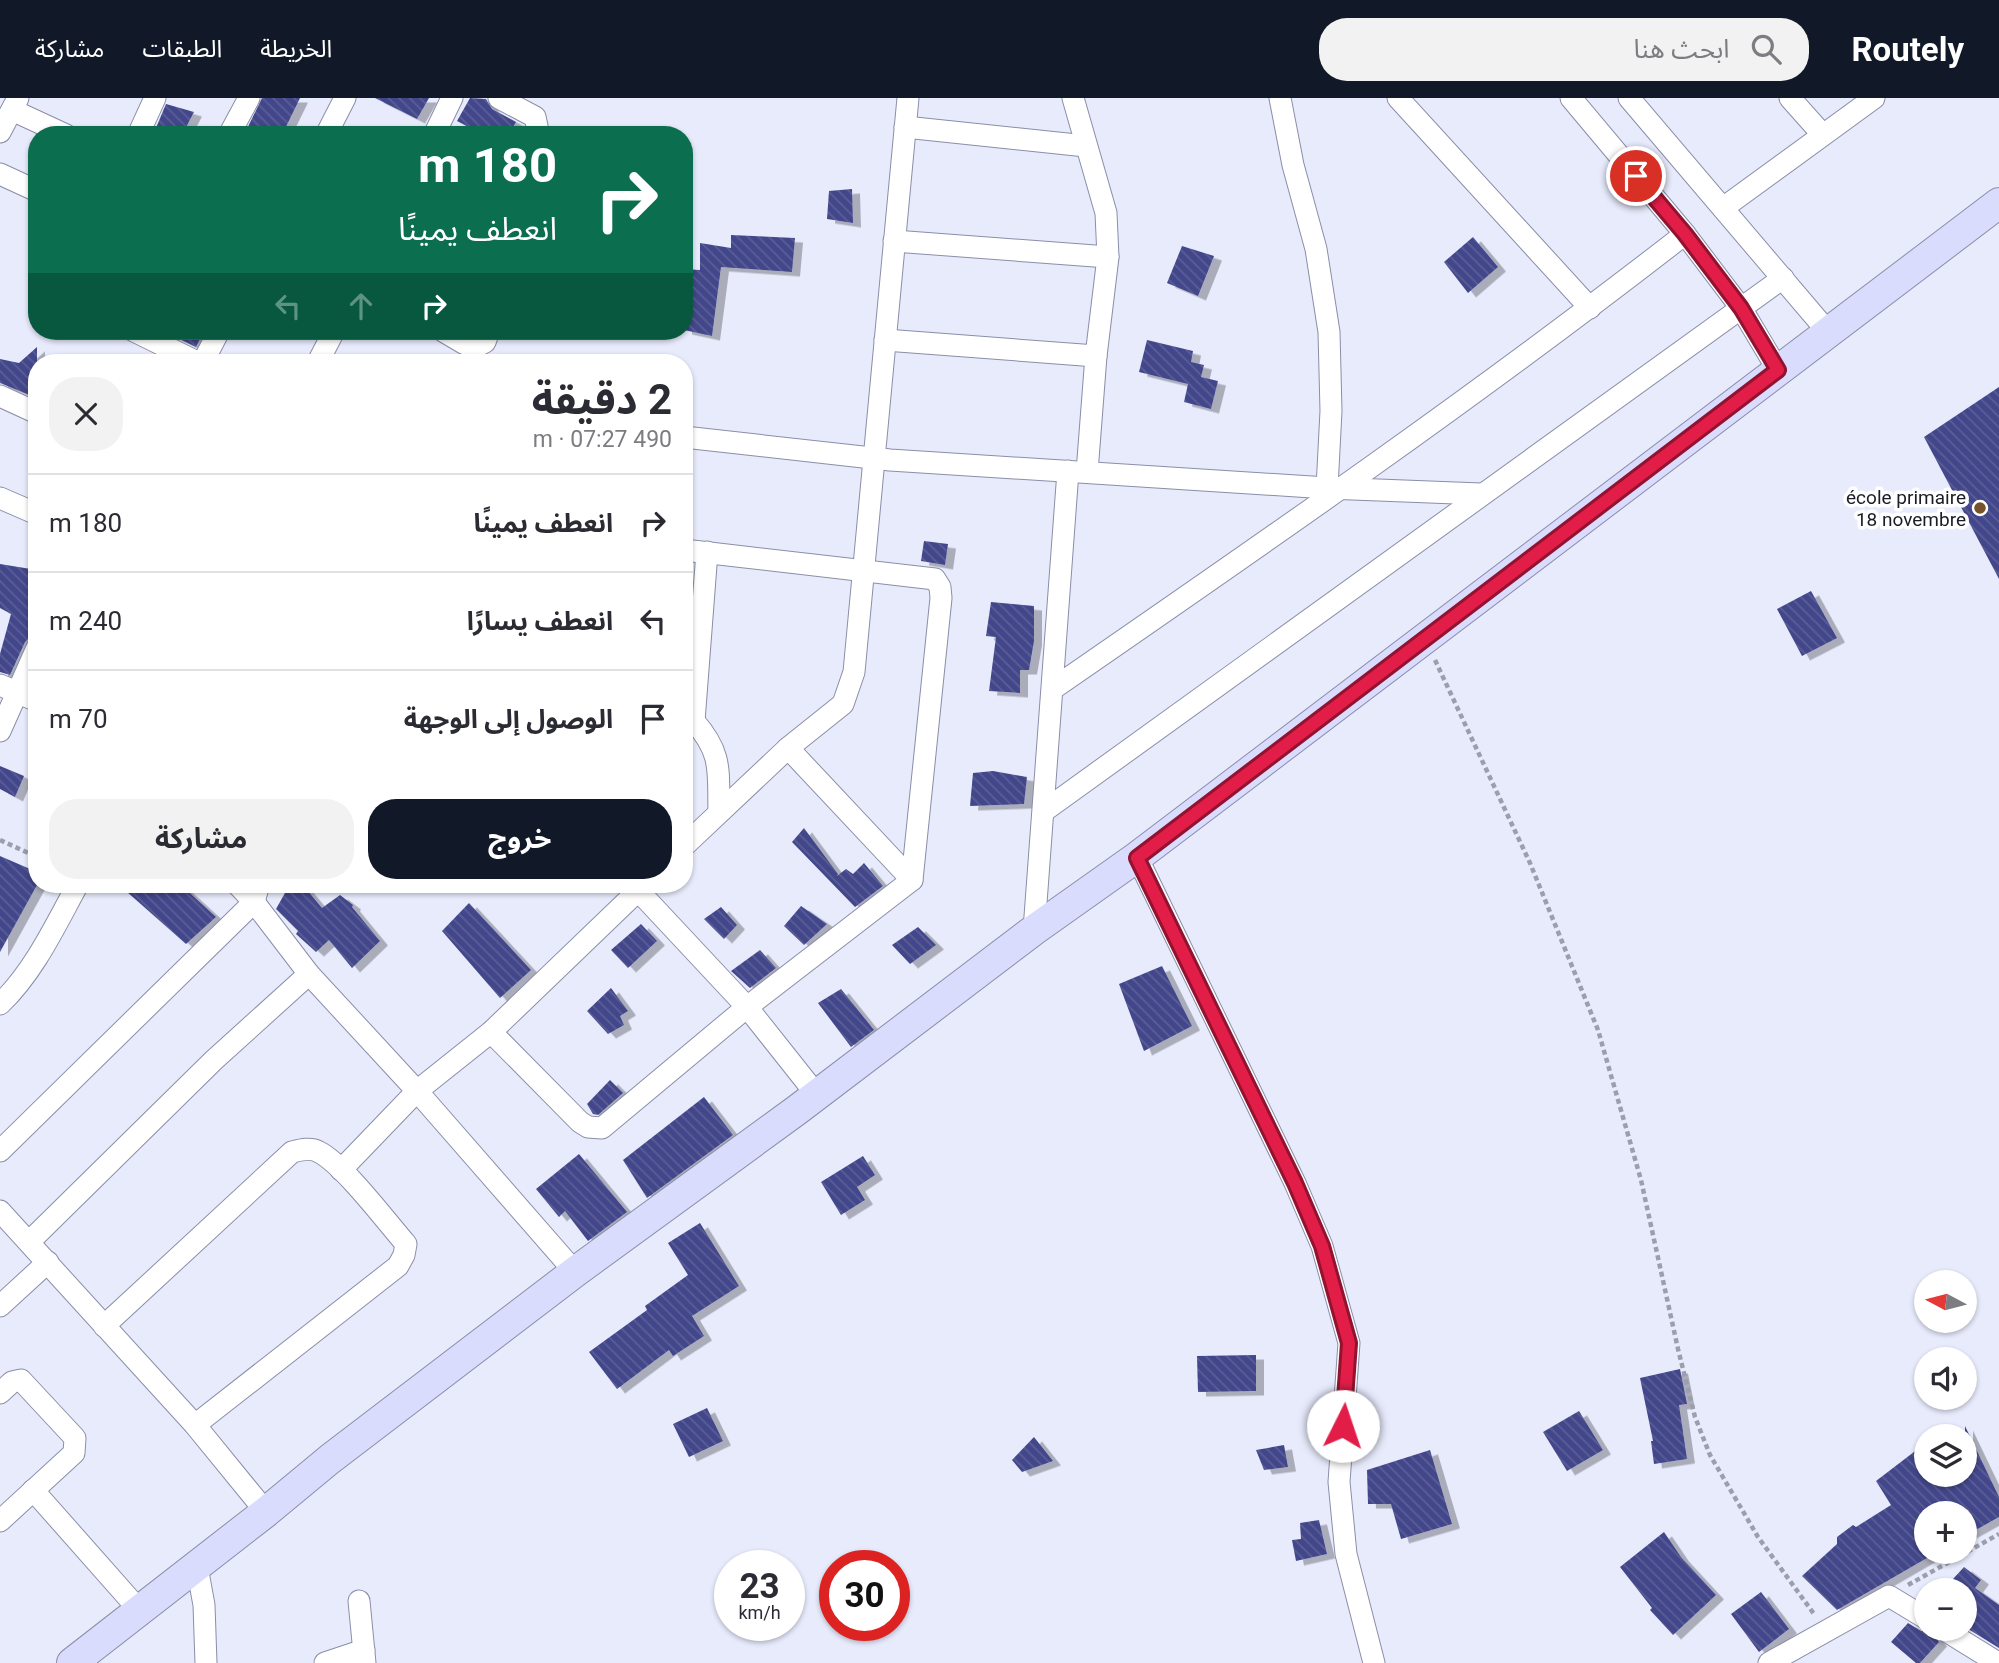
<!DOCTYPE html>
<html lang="ar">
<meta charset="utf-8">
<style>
:root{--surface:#fff;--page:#f2f2f3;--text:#2b2b33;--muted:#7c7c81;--line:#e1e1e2;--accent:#111827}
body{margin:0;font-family:Roboto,"Noto Sans Arabic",sans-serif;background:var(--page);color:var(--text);direction:rtl;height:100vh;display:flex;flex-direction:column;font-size:26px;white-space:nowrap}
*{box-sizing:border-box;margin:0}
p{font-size:23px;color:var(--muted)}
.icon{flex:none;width:38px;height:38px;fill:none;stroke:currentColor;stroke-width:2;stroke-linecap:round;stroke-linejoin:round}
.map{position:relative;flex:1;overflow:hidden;direction:ltr}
.panel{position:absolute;left:28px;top:256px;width:665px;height:539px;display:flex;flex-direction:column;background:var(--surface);border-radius:28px;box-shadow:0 2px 5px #0004;direction:rtl}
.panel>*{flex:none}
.top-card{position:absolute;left:28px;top:28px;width:665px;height:214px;border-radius:28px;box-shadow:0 2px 5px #0004;direction:rtl;background:#0b6e4f;color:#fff;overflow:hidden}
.needle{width:46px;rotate:277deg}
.controls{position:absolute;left:1914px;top:1172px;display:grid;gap:14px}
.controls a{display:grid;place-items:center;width:63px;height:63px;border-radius:50%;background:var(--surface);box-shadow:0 2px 5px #0004;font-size:35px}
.speed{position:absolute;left:714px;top:1452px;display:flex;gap:14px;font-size:35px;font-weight:700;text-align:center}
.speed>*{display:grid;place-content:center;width:91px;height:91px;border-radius:50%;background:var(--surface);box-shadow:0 2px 5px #0004;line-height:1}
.speed small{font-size:18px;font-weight:400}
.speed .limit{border:10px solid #d22;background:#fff;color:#111}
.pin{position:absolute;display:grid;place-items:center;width:60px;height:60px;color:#fff;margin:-30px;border:4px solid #fff;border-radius:50%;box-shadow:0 2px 7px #0007}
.me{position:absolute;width:77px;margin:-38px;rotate:4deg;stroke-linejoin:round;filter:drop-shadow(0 0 5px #0008)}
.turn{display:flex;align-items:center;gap:24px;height:147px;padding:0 21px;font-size:32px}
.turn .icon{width:91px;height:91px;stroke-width:2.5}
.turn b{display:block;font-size:49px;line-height:60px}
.lanes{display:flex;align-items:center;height:66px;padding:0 21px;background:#0003;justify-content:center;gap:35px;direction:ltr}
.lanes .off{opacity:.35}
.round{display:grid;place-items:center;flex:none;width:74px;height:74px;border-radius:28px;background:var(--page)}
.headline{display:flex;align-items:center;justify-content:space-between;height:119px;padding:0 21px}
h1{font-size:42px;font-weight:700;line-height:52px}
.primary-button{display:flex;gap:14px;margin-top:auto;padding:14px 21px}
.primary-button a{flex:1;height:80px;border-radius:28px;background:var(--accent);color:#fff;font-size:28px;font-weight:700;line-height:80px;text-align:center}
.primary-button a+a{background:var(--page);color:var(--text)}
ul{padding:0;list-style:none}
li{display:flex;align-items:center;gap:21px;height:98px;padding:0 21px;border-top:2px solid var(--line)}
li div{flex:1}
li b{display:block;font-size:26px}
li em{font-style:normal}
header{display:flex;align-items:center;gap:42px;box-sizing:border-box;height:98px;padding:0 35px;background:var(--accent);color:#fff}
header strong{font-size:33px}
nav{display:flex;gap:38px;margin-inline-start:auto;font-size:24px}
.search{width:490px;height:63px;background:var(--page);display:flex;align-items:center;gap:18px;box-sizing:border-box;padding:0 24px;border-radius:28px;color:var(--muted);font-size:26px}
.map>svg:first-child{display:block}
.building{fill:url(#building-back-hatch);filter:url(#shadow)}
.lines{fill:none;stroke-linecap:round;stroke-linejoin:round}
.minor-casing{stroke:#8a8ea7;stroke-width:23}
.secondary-casing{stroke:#8a8ea7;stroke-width:32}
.path{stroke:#9b9eac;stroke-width:4.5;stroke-dasharray:5 3.5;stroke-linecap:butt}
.minor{stroke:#fff;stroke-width:21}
.secondary{stroke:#dadcfe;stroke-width:30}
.route-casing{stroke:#92132f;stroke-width:18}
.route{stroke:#e11d48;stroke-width:12}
.poi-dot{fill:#76532b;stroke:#fff;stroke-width:2.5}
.labels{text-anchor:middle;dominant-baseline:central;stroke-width:7;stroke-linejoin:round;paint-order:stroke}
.poi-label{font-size:19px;fill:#1b1d26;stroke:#fff;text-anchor:end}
</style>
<header>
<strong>Routely</strong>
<div class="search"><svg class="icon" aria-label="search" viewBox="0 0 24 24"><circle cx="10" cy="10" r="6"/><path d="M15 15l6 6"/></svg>ابحث هنا</div>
<nav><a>الخريطة</a><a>الطبقات</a><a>مشاركة</a></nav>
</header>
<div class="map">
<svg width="1999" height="1565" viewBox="0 0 1999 1565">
<defs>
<pattern id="building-back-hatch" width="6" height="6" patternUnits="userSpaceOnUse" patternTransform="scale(1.75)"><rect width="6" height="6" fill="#43478b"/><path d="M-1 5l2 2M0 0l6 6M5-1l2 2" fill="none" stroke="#5b5e95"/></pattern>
<filter id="shadow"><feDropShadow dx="8" dy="4.5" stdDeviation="0" flood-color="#0004"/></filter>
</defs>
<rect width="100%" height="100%" fill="#e8ebfc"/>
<g class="building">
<path d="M262 0H300L282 37H244Z"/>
<path d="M375 0H429L417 21Z"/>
<path d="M470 0 486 1 492 11 516 24 508 37H484L457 23Z"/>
<path d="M166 6 194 14 182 37H153Z"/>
<path d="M852 91 853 125 827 121 829 93Z"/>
<path d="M731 137 795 140 792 174 721 169 712 238 684 232V171L700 172V145L731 150Z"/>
<path d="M1473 139 1498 169 1468 195 1444 164Z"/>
<path d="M1182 148 1214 158 1198 198 1167 185Z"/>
<path d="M163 233H204L196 249Z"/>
<path d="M1147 242 1193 253 1191 264 1204 267 1201 279 1218 283 1211 311 1184 304 1188 286 1139 274Z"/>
<path d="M37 249V300L0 285V261L19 265Z"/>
<path d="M1999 289V481L1924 339Z"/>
<path d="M924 443 948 446 945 467 921 463Z"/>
<path d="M0 466 37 472V537L30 539 25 544 10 577 0 574V556L11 516 0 510Z"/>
<path d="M1811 493 1837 540 1802 558 1777 511Z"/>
<path d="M991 504 1034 508V543L1029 572H1020V595L989 593 996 539 986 538Z"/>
<path d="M0 668 24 678 15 699 0 691Z"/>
<path d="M993 673 1027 679 1024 706 970 708 973 675Z"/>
<path d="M804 730 838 776 837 778 846 771 853 776 864 765 883 788 855 809 792 744Z"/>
<path d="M0 758 37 774V787L0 854Z"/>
<path d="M118 786H180L216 819 186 846Z"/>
<path d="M290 786H302L322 810 340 797 353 807 352 809 380 843 352 870 329 842 316 854 296 836 298 833 276 811Z"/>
<path d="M469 805 531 872 500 900 442 833Z"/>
<path d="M801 808 827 826 804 847 784 828Z"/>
<path d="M721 809 737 827 724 841 704 821Z"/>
<path d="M641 826 657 843 628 870 611 852Z"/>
<path d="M918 829 936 847 910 866 892 847Z"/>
<path d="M760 852 776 870 750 890 731 873Z"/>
<path d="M1162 868 1192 928 1144 953 1119 886Z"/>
<path d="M611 890 628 913 620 918 624 927 608 936 587 913Z"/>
<path d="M841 891 874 932 851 949 818 905Z"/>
<path d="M610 982 623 995 598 1017 593 1016 587 1006Z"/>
<path d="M704 999 733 1037 647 1100 623 1062Z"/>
<path d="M579 1056 627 1114 588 1143 565 1113 559 1119 536 1091Z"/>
<path d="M863 1058 875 1077 857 1089 865 1102 841 1117 821 1084Z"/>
<path d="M700 1125 739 1188 692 1218 704 1238 673 1258 669 1252 617 1291 589 1254 647 1212 645 1208 688 1177 668 1145Z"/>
<path d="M1256 1257V1293L1198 1294 1197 1258Z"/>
<path d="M1680 1271 1687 1306 1679 1307 1687 1361 1654 1366 1651 1343H1653L1640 1280Z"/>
<path d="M707 1310 723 1343 689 1359 673 1326Z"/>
<path d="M1579 1313 1603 1352 1567 1373 1543 1334Z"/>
<path d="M1965 1328 1999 1399V1419L1965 1438V1416H1927V1460L1837 1512 1802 1478 1837 1446V1439L1853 1427 1856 1429 1891 1407 1876 1383 1927 1344V1377H1965Z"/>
<path d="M1034 1339 1053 1363 1022 1374 1012 1362Z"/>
<path d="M1284 1347 1288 1369 1264 1372 1256 1352Z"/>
<path d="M1430 1352 1452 1426 1401 1441 1391 1406H1368L1367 1372Z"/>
<path d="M1319 1422 1327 1456 1296 1463 1292 1442 1301 1441 1300 1425Z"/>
<path d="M1664 1434 1681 1459 1716 1497 1673 1537 1650 1512 1652 1510 1620 1469Z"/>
<path d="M1964 1469 1981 1482 1975 1490 1999 1507V1550L1965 1529V1493H1942Z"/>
<path d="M1761 1494 1789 1531 1759 1554 1731 1516Z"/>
<path d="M1908 1525 1921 1533H1930L1939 1544 1920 1565H1916L1891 1544Z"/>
</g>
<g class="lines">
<g class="minor-casing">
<g id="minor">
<path d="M499 0 535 19 537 28 535 37"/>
<path d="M1073 0 1106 115 1108 159 1096 258 1087 374"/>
<path d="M1280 0 1293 67 1316 151 1329 234 1331 313 1327 390"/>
<path d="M1398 0 1590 210"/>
<path d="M1571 0 1685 136 1741 210 1778 272"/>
<path d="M1629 0 1828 234"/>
<path d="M1790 0 1822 36"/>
<path d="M12 12 66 37"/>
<path d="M905 29 1086 48"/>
<path d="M0 34 18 0"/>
<path d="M138 37 155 0"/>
<path d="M229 37 249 0"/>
<path d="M326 37 345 0"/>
<path d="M434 37 452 0"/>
<path d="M0 76 37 93"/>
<path d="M1723 110 1874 0"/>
<path d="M894 143 1108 159"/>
<path d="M134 233 197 264"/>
<path d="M443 233 465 246 477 248 485 244 489 233"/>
<path d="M885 242 1096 258"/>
<path d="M203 264 219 233"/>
<path d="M318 264 334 233"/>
<path d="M0 298 37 315"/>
<path d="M684 339 890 362 1327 390 1481 396"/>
<path d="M0 400 37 416"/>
<path d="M0 587 37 603"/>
<path d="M1054 590C1267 443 1481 295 1685 136"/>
<path d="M684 621 694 623C723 656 718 673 719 714"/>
<path d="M694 623 707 454"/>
<path d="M0 633 37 550"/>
<path d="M788 650 912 782"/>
<path d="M1044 713 1783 180"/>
<path d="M684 748 788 650 843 606 854 574 908 0"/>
<path d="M1137 759 1295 1085 1322 1148 1349 1245 1339 1384 1346 1456 1374 1565"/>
<path d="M237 786 254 804 309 876 417 993 575 1174"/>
<path d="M632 786 747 909 816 996"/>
<path d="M1034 832 1068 373"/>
<path d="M0 906C34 874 56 826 78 786"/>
<path d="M491 934 580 1024 588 1029 602 1030 747 909 912 782 941 500 940 489 935 481 684 452"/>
<path d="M0 1053 254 804 259 786"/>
<path d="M341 1072 417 993 491 934 645 786"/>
<path d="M0 1113 195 1327 266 1414"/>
<path d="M30 1143 214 962 309 876"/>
<path d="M0 1208 48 1164"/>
<path d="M104 1228 292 1054C300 1052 311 1049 319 1054 343 1066 386 1123 406 1146L404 1157 398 1168 195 1327"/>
<path d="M0 1295 12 1284 21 1282 75 1340 74 1355 0 1423"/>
<path d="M33 1392 140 1513"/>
<path d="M197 1469 204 1507 206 1565"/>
<path d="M359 1503 365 1565"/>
<path d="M1943 1531 1998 1565"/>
<path d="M325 1565 364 1552"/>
<path d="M1769 1565 1889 1498 1927 1521"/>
</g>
</g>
<g class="secondary-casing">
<path id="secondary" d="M72 1565 266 1414 330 1361 575 1174 797 1012 1034 832 1137 759 1999 105"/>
</g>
<g class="path">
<path d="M1435 562 1530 765 1598 932 1641 1082 1678 1251 1695 1319 1710 1357 1758 1439 1814 1516"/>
<path d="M0 742 37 759"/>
<path d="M1908 1487 1999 1436"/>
</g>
<use href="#minor" class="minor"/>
<use href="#secondary" class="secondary"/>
</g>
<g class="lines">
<g class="route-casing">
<path id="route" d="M1343 1328 1349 1245 1322 1148 1295 1085 1137 760 1778 272 1741 210 1685 136 1636 78"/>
</g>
<use href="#route" class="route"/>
</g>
<circle class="poi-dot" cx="1980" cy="410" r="7"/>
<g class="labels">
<g class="poi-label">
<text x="1966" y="399">école primaire<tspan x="1966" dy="22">18 novembre</tspan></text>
</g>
</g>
</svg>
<div class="controls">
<a><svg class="needle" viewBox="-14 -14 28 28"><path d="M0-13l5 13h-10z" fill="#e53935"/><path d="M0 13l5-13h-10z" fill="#7c7c81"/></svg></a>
<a><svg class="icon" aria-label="sound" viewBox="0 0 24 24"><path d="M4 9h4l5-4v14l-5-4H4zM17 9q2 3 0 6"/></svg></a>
<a><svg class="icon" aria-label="layers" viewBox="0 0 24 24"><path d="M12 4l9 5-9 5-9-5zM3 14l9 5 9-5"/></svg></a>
<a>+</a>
<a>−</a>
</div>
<div class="speed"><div>23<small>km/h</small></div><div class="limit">30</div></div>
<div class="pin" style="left:1636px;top:78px;background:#d93025"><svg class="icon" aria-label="arrive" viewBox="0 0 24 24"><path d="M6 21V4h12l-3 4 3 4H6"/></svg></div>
<svg class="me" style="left:1343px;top:1328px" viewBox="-20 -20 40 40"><circle r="19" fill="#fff"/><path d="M0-13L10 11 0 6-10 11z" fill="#e11d48"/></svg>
<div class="top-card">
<div class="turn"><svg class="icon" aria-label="right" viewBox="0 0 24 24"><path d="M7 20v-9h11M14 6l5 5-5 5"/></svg><div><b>180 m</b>انعطف يمينًا</div></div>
<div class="lanes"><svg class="icon off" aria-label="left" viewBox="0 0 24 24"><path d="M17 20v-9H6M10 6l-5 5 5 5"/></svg><svg class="icon off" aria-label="ahead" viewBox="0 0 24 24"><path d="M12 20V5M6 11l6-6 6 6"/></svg><svg class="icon" aria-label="right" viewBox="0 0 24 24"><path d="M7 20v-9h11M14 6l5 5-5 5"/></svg></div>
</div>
<section class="panel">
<div class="headline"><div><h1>2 دقيقة</h1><p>490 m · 07:27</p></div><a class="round"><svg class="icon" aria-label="close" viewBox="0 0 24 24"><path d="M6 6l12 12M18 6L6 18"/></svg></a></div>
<ul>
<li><svg class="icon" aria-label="right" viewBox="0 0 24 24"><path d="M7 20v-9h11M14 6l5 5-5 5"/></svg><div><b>انعطف يمينًا</b></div><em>180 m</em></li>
<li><svg class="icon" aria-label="left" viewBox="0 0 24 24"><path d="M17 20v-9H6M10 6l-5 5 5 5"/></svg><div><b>انعطف يسارًا</b></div><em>240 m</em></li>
<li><svg class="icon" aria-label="arrive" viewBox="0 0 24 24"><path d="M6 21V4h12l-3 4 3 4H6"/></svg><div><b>الوصول إلى الوجهة</b></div><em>70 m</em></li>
</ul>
<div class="primary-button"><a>خروج</a><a>مشاركة</a></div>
</section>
</div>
